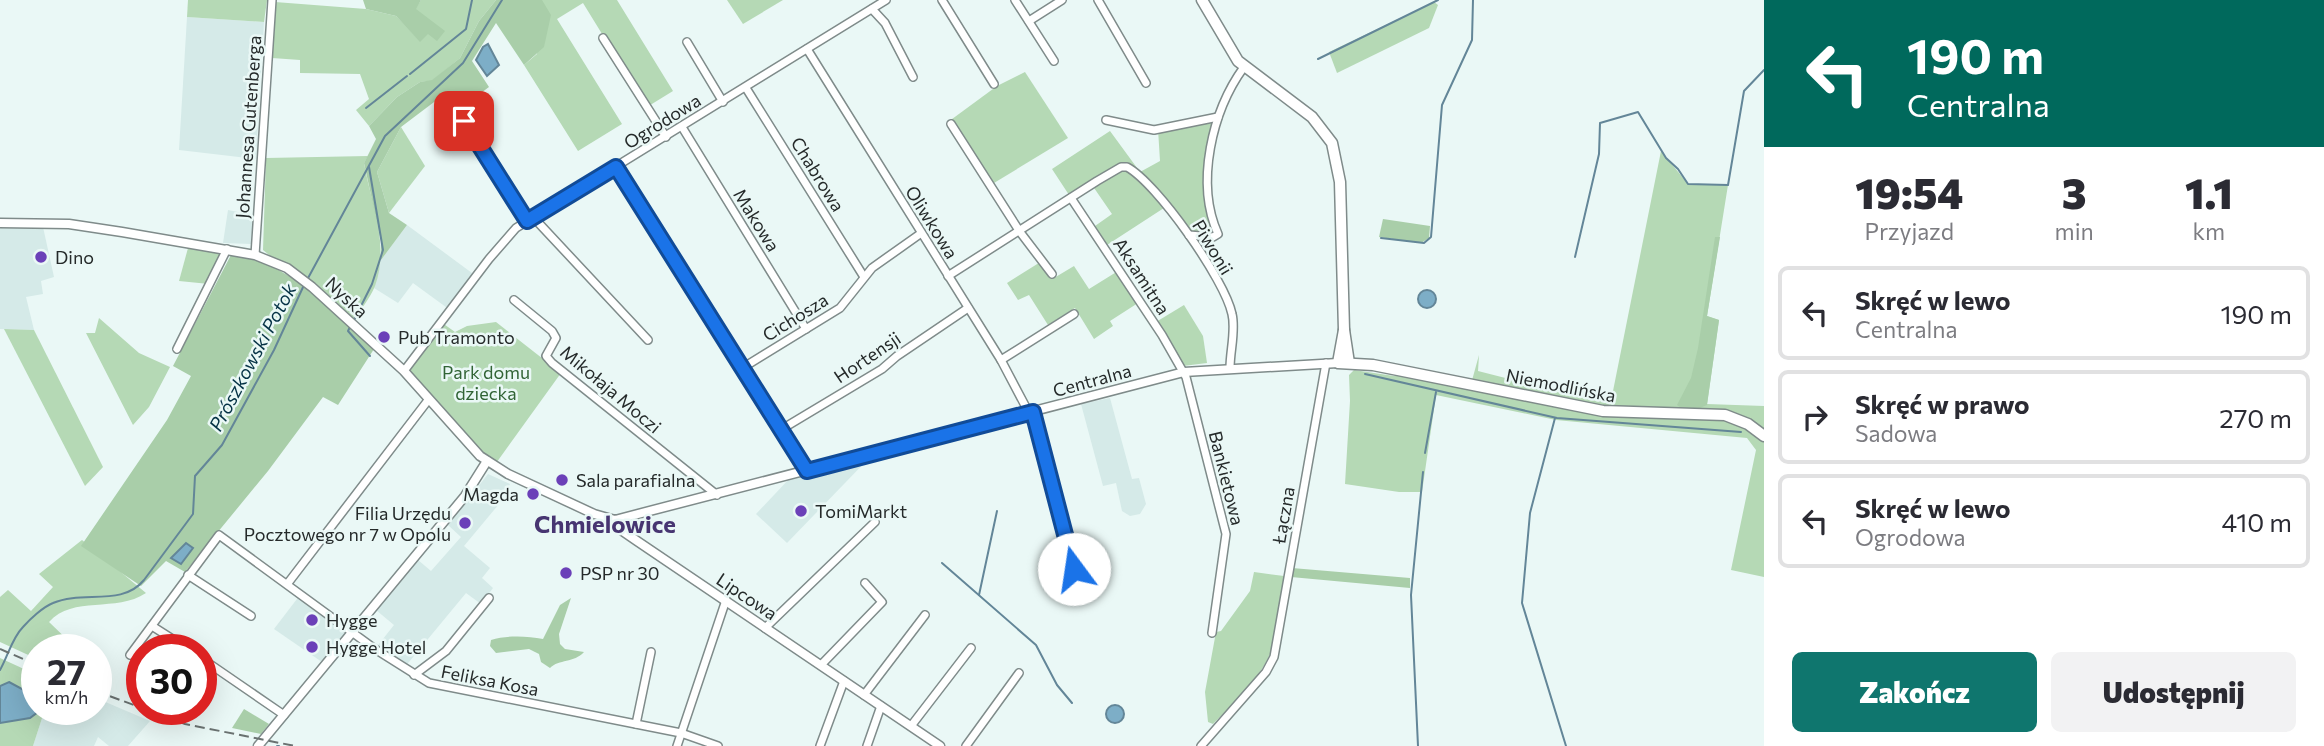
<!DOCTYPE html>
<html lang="pl">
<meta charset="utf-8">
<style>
:root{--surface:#fff;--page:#f2f2f3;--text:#2b2b33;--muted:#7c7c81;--line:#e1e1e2;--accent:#0f766e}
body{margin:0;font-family:Commissioner,sans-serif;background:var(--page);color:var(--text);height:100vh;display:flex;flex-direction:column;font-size:26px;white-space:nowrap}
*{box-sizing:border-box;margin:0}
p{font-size:23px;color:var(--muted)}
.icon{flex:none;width:38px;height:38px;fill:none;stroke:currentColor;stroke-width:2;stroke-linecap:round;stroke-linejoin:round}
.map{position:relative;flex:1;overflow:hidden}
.panel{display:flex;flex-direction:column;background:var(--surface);width:560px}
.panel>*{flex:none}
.banner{background:#00695c;color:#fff;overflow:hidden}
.speed{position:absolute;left:21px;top:634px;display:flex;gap:14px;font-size:35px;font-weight:700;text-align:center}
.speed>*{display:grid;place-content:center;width:91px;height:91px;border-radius:50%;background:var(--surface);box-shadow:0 7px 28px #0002;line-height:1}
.speed small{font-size:18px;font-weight:400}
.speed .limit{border:10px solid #d22;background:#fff;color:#111}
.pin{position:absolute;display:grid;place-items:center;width:60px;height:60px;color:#fff;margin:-30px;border-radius:14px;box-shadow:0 4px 10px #0006}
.me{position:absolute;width:77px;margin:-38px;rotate:346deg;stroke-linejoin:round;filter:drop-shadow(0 0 5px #0008)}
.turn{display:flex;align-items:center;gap:24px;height:147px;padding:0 28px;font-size:32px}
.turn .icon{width:91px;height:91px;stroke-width:2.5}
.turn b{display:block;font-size:49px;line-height:60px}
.eta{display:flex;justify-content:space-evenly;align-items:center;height:119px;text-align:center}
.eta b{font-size:42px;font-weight:800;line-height:49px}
.cta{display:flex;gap:14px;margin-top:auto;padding:14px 28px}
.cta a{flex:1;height:80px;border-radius:10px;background:var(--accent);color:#fff;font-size:28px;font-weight:800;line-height:80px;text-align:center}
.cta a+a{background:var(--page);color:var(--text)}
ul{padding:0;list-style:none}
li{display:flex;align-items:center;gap:21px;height:94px;margin:0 14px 10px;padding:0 14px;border:4px solid var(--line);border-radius:10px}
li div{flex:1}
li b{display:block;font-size:26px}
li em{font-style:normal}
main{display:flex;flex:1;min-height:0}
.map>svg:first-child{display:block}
.built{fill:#d5eae8}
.green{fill:#b5d9b5}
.forest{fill:#a9cea9}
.water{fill:#7daec7;stroke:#638698;stroke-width:2}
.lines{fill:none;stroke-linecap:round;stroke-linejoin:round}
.stream{stroke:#638698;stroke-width:2}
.minor-casing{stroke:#7f8b8a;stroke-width:10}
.tertiary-casing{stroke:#7f8b8a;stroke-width:11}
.secondary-casing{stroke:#7f8b8a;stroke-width:13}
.minor{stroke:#fff;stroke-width:7}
.tertiary{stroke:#fff;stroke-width:8}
.secondary{stroke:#fff;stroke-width:10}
.rail{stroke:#6a7271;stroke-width:2;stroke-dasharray:10 5;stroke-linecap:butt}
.route-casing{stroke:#114b97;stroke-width:18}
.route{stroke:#1a73e8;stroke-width:12}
.poi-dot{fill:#6b40b8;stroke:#eaf8f6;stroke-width:2.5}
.labels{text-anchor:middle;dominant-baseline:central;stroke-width:5;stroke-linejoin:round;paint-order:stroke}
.street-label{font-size:18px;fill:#252a2a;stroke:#eaf8f6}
.poi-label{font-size:18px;fill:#252a2a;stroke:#eaf8f6;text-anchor:start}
.park-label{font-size:18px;fill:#316435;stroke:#eaf8f6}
.water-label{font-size:19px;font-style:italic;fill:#053245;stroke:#eaf8f6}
.district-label{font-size:24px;font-weight:bold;fill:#473571;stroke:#eaf8f6}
</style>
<main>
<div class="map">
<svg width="1764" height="746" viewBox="0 0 1764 746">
<rect width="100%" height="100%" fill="#eaf8f6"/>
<g class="built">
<path d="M187 17 264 22 256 159 179 150Z"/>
<path d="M228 210 253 215 251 244 223 243Z"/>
<path d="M407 225 476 276 450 310 413 283 398 303 374 288 381 260Z"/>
<path d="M0 226 43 227 54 277 41 281 43 294 26 297 34 330 0 329Z"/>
<path d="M1110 398 1132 479 1139 478 1146 504 1140 514 1130 516 1122 511 1116 483 1103 486 1081 404Z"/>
<path d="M873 454 787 543 756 514 789 479 807 471Z"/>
<path d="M488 474 510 484 504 498 464 546 490 568 482 578 493 588 481 604 466 593 404 668 375 649 394 625 376 610 418 560 431 571 461 537 448 525Z"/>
<path d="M300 595 349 630 322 662 274 629Z"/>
<path d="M96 698 150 721 128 746H109L98 737 94 746H33L45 709H96Z"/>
</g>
<g class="green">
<path d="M188 0H267L264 22 187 17Z"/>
<path d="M421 0H496L479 21 460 58 432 81 420 82 397 97 369 126 356 110 369 99 360 74 300 73V60L272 58 275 2 366 9 396 16 420 41 415 9Z"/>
<path d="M542 0H617L673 91 647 107 583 3 557 19 622 124 578 151 524 65 537 54Z"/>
<path d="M727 0H783L743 24Z"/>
<path d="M1434 2 1438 5 1429 28 1337 73 1329 52Z"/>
<path d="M1025 72 1068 138 989 186 948 122 997 86Z"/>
<path d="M1218 117C1206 156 1204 195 1218 234L1189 235 1167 206 1107 245 1095 226 1112 214 1092 185 1071 198 1052 169 1110 131 1140 172 1160 161 1158 129Z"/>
<path d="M401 127 425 166 389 213 377 172Z"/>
<path d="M1661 151 1688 184 1728 185 1707 316 1719 320 1707 404 1764 406V577L1731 570 1756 450 1747 438 1556 420 1436 395 1422 492H1399L1345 484 1350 401 1349 375 1354 370 1394 376 1408 372 1471 384 1479 355 1478 371 1580 397 1611 401Z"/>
<path d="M368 156 364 163C371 204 390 245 375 286 370 299 359 311 352 323L263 250 266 158Z"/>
<path d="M188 248 224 254 209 284 179 281Z"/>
<path d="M1042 261 1054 278 1074 266 1089 289 1118 271 1138 303 1110 321 1113 326 1094 339 1075 308 1048 325 1029 295 1018 300 1007 283Z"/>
<path d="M1184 305 1203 336 1207 363 1183 366 1156 322Z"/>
<path d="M99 318 139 353 170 367 149 407 133 425 86 333H95Z"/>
<path d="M441 322 455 332 467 326 496 322 561 373 494 466 404 371Z"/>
<path d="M4 329 34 330 103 467 85 486Z"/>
<path d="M82 540 146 593C116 613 73 595 49 622L77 649H37V659L0 642V597L8 590 31 611 53 587 39 574Z"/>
<path d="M1254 572 1284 576C1281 599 1280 625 1273 646 1263 677 1235 701 1213 724L1208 722 1205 692 1216 632 1221 631 1250 591Z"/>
<path d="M0 658 37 675V709H45L33 746H0Z"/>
</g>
<g class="forest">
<path d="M363 0H421L416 9 445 31 437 41 428 34 420 42 396 16 366 9Z"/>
<path d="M496 0H542L551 15 544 47 524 65 496 23 472 61 489 87 458 110 446 93 401 127 377 172 389 213 407 225 381 260V241L364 163 376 139 369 126 397 97 420 82 432 80 460 58 479 21Z"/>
<path d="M1383 219 1430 226 1429 238 1421 243 1379 237Z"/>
<path d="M1715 237H1720L1707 316 1719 320 1707 405 1688 413 1677 405 1691 378 1698 348Z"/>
<path d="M232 253 270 265 299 282 374 349 338 405 323 397 268 471 185 572 166 561 141 586 81 546 167 420 191 376 173 366Z"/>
<path d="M1292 568 1410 578V588L1291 577Z"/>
<path d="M571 598 559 634 560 644 565 649 584 652C574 663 559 659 550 668L541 662 539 654 529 649 496 653 490 646 491 640C507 635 527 636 543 639L560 605Z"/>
<path d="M244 709 269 724 261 734 232 728Z"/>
</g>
<g class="water">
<path d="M488 44 499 65 487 76 476 60 483 47Z"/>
<circle cx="1427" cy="299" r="9"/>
<path d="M186 543 193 548 181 564 171 558Z"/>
<path d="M9 682 37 697V709H42L30 718 0 723V686Z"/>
<circle cx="1115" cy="714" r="9"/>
</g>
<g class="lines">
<g class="stream">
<path d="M1318 59 1438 0"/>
<path d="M410 74 466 29 472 0"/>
<path d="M366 108 407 76"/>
<path d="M1381 238 1424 243 1431 237 1442 105 1472 40 1473 0"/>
<path d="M1575 257 1599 154 1600 123 1638 112 1666 158 1678 169 1688 184 1728 185 1744 91 1764 70"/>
<path d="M307 280 385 136 463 63 502 0"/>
<path d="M353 322 372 284 383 250 369 167"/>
<path d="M350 327 348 331 370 356"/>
<path d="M1365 374 1557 418 1741 432"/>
<path d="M1555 418 1530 513 1522 603 1566 746"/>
<path d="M1425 453 1436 392"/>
<path d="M942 563 1036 645 1057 685 1072 703"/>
<path d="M979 595 997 511"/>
<path d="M0 670C8 656 12 638 23 627 30 619 43 607 53 603 83 590 122 607 144 580L193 514 195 476 222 445 274 350 304 285"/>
<path d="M277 746H279"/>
<path d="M1418 746 1411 595 1423 472"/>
</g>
<g class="minor-casing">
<g id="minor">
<path d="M942 0 994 84"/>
<path d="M1015 0 1054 61"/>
<path d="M1098 0 1146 83"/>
<path d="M872 9 885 23 913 77"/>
<path d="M1029 21 1062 0"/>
<path d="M603 38 666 137"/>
<path d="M687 42 723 102"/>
<path d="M807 49 1001 360 1029 413"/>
<path d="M746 88 864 277"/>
<path d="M1106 120 1154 130 1218 117"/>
<path d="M464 121 527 221"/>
<path d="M951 124 1020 232 1052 274"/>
<path d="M682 127 806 329"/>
<path d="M616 167 807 471"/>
<path d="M1071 198 1162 335 1186 377 1226 534 1212 633"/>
<path d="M533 217 648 340"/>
<path d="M1189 235 1213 237 1218 234C1195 183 1212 111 1244 67"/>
<path d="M255 255 272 0"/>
<path d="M948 276 1097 181 1121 167H1127C1157 183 1225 280 1232 314 1236 330 1230 351 1230 368"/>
<path d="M514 300 552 331 556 338 546 356 552 363 717 495"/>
<path d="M177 349 227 249"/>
<path d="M1001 360 1074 314"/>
<path d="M744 367 840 308 872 268 920 234"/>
<path d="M404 371 489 259 516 228 886 0"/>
<path d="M1033 412 1074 569"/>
<path d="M782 429 882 369 897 356 968 308"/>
<path d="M188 575 251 616"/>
<path d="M288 583 429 399"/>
<path d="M152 626 188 649"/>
<path d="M765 628 875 522"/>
<path d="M130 655 219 535 375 649 429 683 681 733 718 746"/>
<path d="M201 658 284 715"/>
<path d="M821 665 882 602 865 583"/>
<path d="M414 675 446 651 489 598"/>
<path d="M864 695 925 615"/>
<path d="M636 724 651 652"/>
<path d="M911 726 971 648"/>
<path d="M677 746 726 600"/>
<path d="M820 746 844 681"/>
<path d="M867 746 881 706"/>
<path d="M966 746 1019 673"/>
<path d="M1201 746 1266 672 1274 657 1326 363"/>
</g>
</g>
<g class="tertiary-casing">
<g id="tertiary">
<path d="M0 223 69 224 122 232 255 255 287 268 312 287 404 371 480 456 508 474 594 514 615 520 1184 372 1338 363"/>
<path d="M615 520 621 530 637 541 940 746"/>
<path d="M258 746 465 496 487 461"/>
</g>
</g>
<g class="secondary-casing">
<g id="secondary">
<path d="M1202 0 1238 61 1312 117 1332 143 1340 182 1344 330 1349 363"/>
<path d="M1344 330 1338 363 1373 365 1603 411 1725 415 1748 424 1764 436"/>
</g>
</g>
<use href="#minor" class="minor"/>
<use href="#tertiary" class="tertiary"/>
<use href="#secondary" class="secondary"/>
<g class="rail">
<path d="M0 649 37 665"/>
<path d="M96 691 185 724 295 746"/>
</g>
</g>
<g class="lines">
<g class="route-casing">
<path id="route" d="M464 121 527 221 616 167 807 471 1033 412 1074 569"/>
</g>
<use href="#route" class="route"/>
</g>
<g class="poi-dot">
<circle cx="41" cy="257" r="7"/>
<circle cx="384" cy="337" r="7"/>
<circle cx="562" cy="480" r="7"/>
<circle cx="533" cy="494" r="7"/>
<circle cx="801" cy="511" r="7"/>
<circle cx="465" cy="523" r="7"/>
<circle cx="566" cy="573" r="7"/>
<circle cx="312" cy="620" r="7"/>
<circle cx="312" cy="647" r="7"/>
</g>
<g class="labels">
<g class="street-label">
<text transform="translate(662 121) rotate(-32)">Ogrodowa</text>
<text transform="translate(248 127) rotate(-86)">Johannesa Gutenberga</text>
<text transform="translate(818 174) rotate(58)">Chabrowa</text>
<text transform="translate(757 220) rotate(58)">Makowa</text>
<text transform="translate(932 222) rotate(58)">Oliwkowa</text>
<text transform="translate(1213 247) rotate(59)">Piwonii</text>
<text transform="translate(1142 276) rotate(57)">Aksamitna</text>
<text transform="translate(347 297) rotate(43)">Nyska</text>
<text transform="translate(795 317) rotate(-32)">Cichosza</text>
<text transform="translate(867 357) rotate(-34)">Hortensji</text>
<text transform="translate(1092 380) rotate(-15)">Centralna</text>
<text transform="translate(1561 385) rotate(11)">Niemodlińska</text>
<text transform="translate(611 389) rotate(40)">Mikołaja Moczi</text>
<text transform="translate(1227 478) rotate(76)">Bankietowa</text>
<text transform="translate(1283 515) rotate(-80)">Łączna</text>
<text transform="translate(747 596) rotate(34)">Lipcowa</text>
<text transform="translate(490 680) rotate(11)">Feliksa Kosa</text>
</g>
<g class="poi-label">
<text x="55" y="257">Dino</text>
<text x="398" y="337">Pub Tramonto</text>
<text x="576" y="480">Sala parafialna</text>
<text x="519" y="494" text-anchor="end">Magda</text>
<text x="815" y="511">TomiMarkt</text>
<text x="451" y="513" text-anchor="end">Filia Urzędu<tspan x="451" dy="21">Pocztowego nr 7 w Opolu</tspan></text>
<text x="580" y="573">PSP nr 30</text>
<text x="326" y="620">Hygge</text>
<text x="326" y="647">Hygge Hotel</text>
</g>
<g class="park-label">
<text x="486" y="372">Park domu<tspan x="486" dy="21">dziecka</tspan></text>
</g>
<g class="water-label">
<text transform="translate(252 357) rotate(-62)">Prószkowski Potok</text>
</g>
<g class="district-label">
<text x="605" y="523">Chmielowice</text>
</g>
</g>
</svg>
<div class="speed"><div>27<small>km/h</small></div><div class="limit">30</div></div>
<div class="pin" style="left:464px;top:121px;background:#d93025"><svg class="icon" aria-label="arrive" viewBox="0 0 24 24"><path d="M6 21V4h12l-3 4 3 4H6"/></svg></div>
<svg class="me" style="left:1074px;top:569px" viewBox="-20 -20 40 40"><circle r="19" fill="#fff"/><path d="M0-13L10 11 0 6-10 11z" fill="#1a73e8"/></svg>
</div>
<section class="panel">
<div class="banner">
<div class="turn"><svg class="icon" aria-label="left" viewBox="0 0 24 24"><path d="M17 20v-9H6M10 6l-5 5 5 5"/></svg><div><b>190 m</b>Centralna</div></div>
</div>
<div class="eta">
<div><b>19:54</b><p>Przyjazd</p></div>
<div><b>3</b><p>min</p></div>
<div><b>1.1</b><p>km</p></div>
</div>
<ul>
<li><svg class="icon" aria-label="left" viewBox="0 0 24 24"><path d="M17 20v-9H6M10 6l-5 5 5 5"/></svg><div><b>Skręć w lewo</b><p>Centralna</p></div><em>190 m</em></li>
<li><svg class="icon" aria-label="right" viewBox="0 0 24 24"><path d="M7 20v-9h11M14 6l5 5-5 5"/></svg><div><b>Skręć w prawo</b><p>Sadowa</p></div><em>270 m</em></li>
<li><svg class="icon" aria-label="left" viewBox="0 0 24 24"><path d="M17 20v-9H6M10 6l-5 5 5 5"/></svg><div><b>Skręć w lewo</b><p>Ogrodowa</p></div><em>410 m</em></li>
</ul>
<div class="cta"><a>Zakończ</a><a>Udostępnij</a></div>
</section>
</main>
